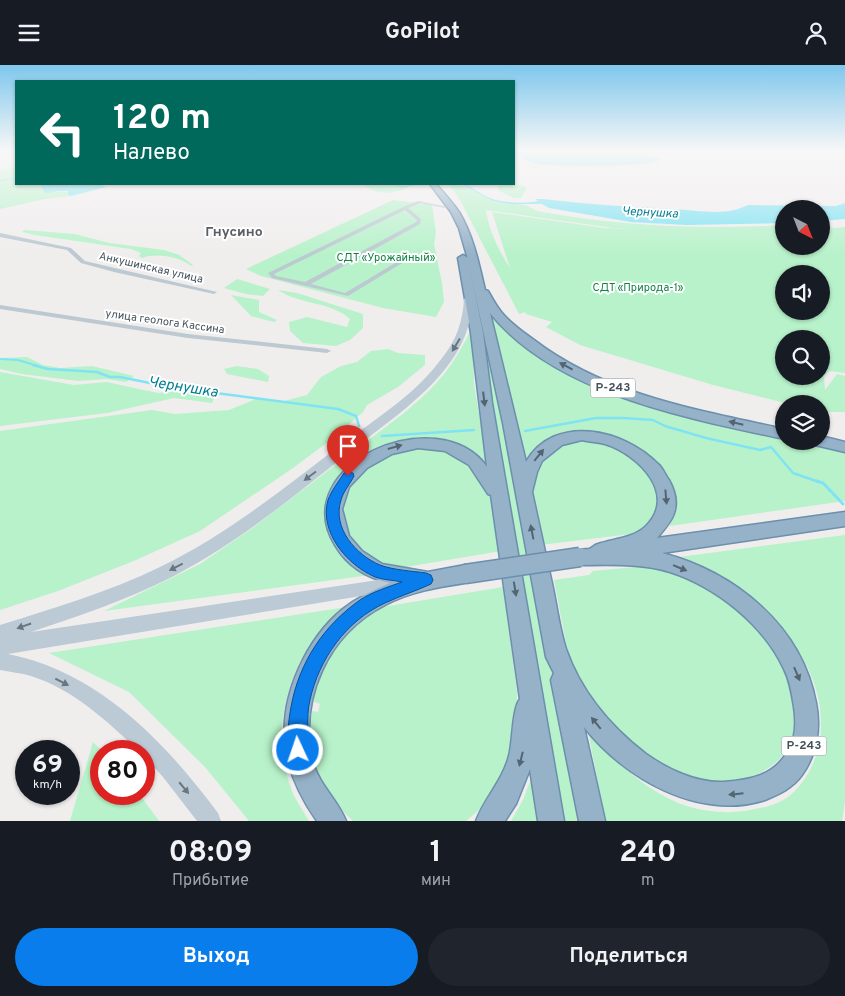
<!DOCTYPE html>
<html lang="ru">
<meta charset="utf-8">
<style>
:root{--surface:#171b24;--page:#20242c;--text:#f1f3f6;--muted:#9ea1a6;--accent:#0a7ded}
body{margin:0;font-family:Overpass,sans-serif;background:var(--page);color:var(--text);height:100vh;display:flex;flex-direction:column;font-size:19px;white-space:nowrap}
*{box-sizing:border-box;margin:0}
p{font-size:16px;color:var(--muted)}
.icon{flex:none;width:28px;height:28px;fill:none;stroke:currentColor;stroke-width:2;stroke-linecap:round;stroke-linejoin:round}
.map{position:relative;height:756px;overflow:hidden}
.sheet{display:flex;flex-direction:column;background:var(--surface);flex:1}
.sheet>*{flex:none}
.hud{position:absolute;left:15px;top:15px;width:500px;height:105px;border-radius:0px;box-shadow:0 1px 4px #0004;background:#00695c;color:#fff;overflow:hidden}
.needle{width:32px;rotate:138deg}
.buttons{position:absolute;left:775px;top:135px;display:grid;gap:10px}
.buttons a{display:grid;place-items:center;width:55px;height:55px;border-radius:50%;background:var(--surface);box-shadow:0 1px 4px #0004;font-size:25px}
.speed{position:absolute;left:15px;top:675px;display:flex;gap:10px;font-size:25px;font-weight:700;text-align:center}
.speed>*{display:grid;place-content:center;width:65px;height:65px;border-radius:50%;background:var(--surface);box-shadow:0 1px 4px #0004;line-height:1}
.speed small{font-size:12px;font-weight:400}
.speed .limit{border:8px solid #d22;background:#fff;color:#111}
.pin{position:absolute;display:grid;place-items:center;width:42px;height:42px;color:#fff;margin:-51px -21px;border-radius:50% 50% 50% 0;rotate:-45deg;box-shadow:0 0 5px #0007}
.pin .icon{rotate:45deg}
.me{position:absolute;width:55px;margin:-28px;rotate:357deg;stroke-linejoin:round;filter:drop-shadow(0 0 4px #0008)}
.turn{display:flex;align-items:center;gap:18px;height:105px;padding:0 15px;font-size:22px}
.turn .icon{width:65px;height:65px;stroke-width:2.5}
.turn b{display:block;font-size:35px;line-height:42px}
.eta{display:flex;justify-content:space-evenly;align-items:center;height:85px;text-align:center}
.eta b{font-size:30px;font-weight:700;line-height:35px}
.button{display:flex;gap:10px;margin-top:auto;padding:10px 15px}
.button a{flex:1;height:58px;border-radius:30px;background:var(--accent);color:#fff;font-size:20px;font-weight:700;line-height:58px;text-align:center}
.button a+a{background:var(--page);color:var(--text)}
header{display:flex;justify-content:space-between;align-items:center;height:65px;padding:0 15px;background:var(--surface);font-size:22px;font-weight:700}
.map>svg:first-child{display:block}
.green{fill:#b7f2ca;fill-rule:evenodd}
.sand{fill:#f3eadc}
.water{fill:#80e3f3}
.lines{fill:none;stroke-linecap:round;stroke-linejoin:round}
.stream-far3{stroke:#80e3f3;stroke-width:1}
.stream-far2{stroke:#80e3f3;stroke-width:2}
.stream-far1{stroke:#80e3f3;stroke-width:2.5}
.stream{stroke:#80e3f3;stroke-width:3}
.trunk-casing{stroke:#6b8fad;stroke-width:3}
.minor{fill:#bcc9d1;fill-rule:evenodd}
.secondary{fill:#bccad6;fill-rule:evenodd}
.trunk{fill:#95b2c8;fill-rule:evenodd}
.trunk-bridge-casing{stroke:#6b8fad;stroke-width:21;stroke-linecap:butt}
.trunk-bridge{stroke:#95b2c8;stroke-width:18}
.oneway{fill:#687681}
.oneway2{fill:#546572}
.route{fill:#0a7ded;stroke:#06519a}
.labels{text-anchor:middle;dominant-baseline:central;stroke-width:4;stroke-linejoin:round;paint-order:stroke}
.far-park-label{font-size:11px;fill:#0f8341;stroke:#fff}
.far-street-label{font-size:11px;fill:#44525c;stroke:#fff}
.far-water-label{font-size:12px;font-style:italic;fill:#037e93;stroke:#fff}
.shield{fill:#fff;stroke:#7c868d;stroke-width:1}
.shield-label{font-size:12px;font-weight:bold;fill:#44525c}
.far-quarter-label{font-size:14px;font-weight:bold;fill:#595e63;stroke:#fff}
.water-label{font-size:15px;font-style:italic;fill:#037e93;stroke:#fff}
</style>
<header><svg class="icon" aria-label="menu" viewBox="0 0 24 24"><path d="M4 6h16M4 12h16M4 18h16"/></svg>GoPilot<svg class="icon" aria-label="person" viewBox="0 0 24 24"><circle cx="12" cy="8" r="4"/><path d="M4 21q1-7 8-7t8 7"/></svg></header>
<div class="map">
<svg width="845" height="756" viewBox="0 0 845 756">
<rect width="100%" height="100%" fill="#f0eded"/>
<g class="green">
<path d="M16 101V119H42V124C51 127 58 126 68 127V129L71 131 45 134 0 144V105Z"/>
<path d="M364 119H404L409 122C396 128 374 132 364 119Z"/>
<path d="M449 119C464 119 478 129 491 135 503 140 514 137 525 140 531 142 535 146 542 147 622 161 702 165 784 160V181H821V164L845 162V308L829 306 824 311 825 325 837 309 845 311V347H821V339H789L713 320 580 280 546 262 552 257 526 249 525 247 519 249 460 135ZM486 145 613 163 631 164 605 163 492 147 510 203C499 186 489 166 486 145ZM784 209H821V246H784ZM784 274H821V311H784Z"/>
<path d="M512 119 527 122 521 133H513L498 125V121Z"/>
<path d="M393 135 432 140 436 167 434 179 442 218 444 237 436 252 383 243 261 211 246 204Z"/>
<path d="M24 165 75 169 109 178 164 185 179 190 193 200 191 201C179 191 156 188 142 193L139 191 141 188 131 184 35 170 22 167Z"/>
<path d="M237 214 270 224 263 231 246 229 224 223Z"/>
<path d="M278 225 297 228 363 249V263L350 275 336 281 303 278 290 266 289 257 307 252 347 262 350 254C330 236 300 240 278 225Z"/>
<path d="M231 230 259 235V247L277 255 274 257 251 251Z"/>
<path d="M489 247 514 273 537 289 586 318 784 373V376H800L845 386V436L670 461C672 445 676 427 667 412 658 397 642 392 627 385 615 379 601 370 588 367 558 359 535 381 525 405Z"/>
<path d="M473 260 474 319 488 403C480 394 472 387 461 382 430 369 378 374 355 399 345 410 337 425 329 438L370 510 104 546 200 499 251 464 404 348C438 320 454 301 473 260Z"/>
<path d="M388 284 398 288 425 290V300L398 322 367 340 363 347 336 371 293 403 200 466 136 495 58 526 0 545V366L152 345 175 349 229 345 256 334 280 337 307 330 321 312 341 301 357 297 371 286Z"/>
<path d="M27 292 43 300 60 303 92 301 134 311 126 317 106 314 78 316 22 309 0 304V293Z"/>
<path d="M487 292 496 320 582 756H561L488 323Z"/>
<path d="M237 301 258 304 269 311 268 317 227 309 224 304Z"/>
<path d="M0 307 74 320 106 317 158 328 180 325 215 331 212 338 174 333 107 348 0 361Z"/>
<path d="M586 373 624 385 658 417V449L642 465 631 469 540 480 531 425 534 406 551 382Z"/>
<path d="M411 382 439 383 472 398 494 434 501 486 400 503C381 503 354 493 347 473 344 461 342 449 340 437L354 411 379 392Z"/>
<path d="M845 470V737L842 756H605L588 666C617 697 647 729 690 742 709 747 730 749 750 745 760 743 770 742 779 737 791 732 799 722 806 712 836 664 818 602 780 563 772 554 759 548 749 542 723 526 698 510 672 493Z"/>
<path d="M634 502C678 501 720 525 751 556 773 579 789 606 794 638 797 661 793 684 774 699 717 743 639 694 599 649 589 637 578 618 572 604 569 596 568 586 566 578 562 557 558 536 554 515L589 510 593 506Z"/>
<path d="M503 522 517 626V652L508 700 485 740 466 756H353C319 726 307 691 311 646L318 647 320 639 312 636C326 596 340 559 382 542Z"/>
<path d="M347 542C292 581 267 660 291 723 295 735 303 745 309 756H249L205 702 129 627 49 588Z"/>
<path d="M93 677 102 686 101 729H139L159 756H70Z"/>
<path d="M533 709 540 756H511L523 735Z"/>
</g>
<path class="sand" d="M514 90C519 92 525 96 531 98 545 103 653 101 661 94L662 97 629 102 571 104H532L514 98Z"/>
<g class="water">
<path d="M514 85H636L631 87 661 94C652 103 560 101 543 100L532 98 514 90Z"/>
<path d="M42 119H100L106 122 71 131 68 129V126H58L46 128 42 124Z"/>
<path d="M461 119C470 120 480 129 490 133 501 138 526 139 538 136L535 134H543C586 139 629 142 673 144 698 145 725 152 748 140L836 141 845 138V154L821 156V144H784V158L687 160 631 157 549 143 542 139H510L493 136Z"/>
</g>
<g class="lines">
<g class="stream-far3">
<path d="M0 116 16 113"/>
<path d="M393 119 400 122 413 120"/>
</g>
<path class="stream-far2" d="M0 294 18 295 38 301"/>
<g class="stream-far1">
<path d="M33 300 48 304 97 307 110 312H120L170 322 338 344 356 351 359 361"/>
<path d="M525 366 596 353H623L653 355 665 361 706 373 760 385 771 382 793 408 819 417"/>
<path d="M382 371 474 365"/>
</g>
<path class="stream" d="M816 416 823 418 843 439"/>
<g class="trunk-casing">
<g id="trunk">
<path d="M430 119H436C444 128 452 137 459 147 473 170 479 199 485 225L488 226C492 233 496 241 502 248 511 259 523 267 534 275 606 330 697 345 784 364V374C688 353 555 329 490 248L526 397C554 348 624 364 658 399 663 403 665 410 669 415 674 424 678 437 674 448 672 456 663 466 657 473L845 447V461L662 488C735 507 802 561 816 638 821 663 817 689 802 710 793 723 779 729 765 735 698 756 624 713 584 662L605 756H579L551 615 554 608 546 592 503 358 467 191 459 163 451 147ZM582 375C590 377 598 377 605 379 638 389 679 430 645 462 633 473 613 474 598 479 594 480 592 483 589 484 583 485 579 484 573 486L571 492 573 498 580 500C610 500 641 498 670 507 716 522 763 559 784 604 790 616 792 629 794 642 796 655 796 672 789 684 775 711 750 715 723 717 696 718 667 704 646 689 611 662 581 627 566 584 560 565 557 543 553 523 546 491 539 459 532 427L537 407 542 396 562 380Z"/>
<path d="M463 190 468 193 483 268 492 338 564 756H538L530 704 516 739 505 756H476C485 732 502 717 509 691 513 676 512 644 520 634L491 430 488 429 469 400 445 386 418 383 392 389 367 403 349 422 342 444 349 471 362 486 382 499 428 507 465 500 472 503 475 509 472 515 465 518C438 522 409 527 385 540 328 569 298 634 313 697 319 720 338 735 346 756H317C300 732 287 705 285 675 281 629 307 573 343 544 357 533 373 525 390 518 367 513 347 501 335 480 286 399 439 334 487 402L471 268 458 193Z"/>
<path d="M821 371 845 377V387L815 380 813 376H821Z"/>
</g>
</g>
<g class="minor">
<path d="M418 136 447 142 445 143 420 138 408 143 421 154 420 159 311 219 345 228 412 188 417 189 348 231 272 213 268 208 403 142ZM405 145 417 155 416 157 305 217 276 211 274 209Z"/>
<path d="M0 168 71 183 85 196 217 227 214 229 114 207 81 198 67 185 0 172Z"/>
<path d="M0 240 188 269 327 284 331 286 327 288 188 273 0 244Z"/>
</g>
<path class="secondary" d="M468 231 472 234C472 260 462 283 446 303 420 336 384 360 352 385 294 431 238 478 172 512 127 535 78 551 31 567L398 512 404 514 406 519 404 524 8 589C99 607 165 677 218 748L221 756H197L163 712 144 691V686H139C108 657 73 624 31 611 21 608 10 607 0 605V560C54 543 109 527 160 502 226 470 283 424 342 379 377 353 416 329 442 293 456 276 463 256 464 234Z"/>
<use href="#trunk" class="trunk"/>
<g class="trunk-bridge-casing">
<path id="trunk-bridge" d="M465 509 580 492"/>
</g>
<use href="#trunk-bridge" class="trunk-bridge"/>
</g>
<defs><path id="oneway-solid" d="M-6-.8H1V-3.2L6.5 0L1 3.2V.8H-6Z" transform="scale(1.25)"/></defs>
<g class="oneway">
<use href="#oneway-solid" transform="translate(456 280) rotate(121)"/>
<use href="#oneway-solid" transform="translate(310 411) rotate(143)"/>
<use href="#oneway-solid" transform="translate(176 502) rotate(153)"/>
<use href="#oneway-solid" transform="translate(24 561) rotate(161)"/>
<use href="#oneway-solid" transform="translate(62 617) rotate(27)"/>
<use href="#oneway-solid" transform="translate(184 723) rotate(50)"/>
</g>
<g class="oneway2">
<use href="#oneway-solid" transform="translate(566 301) rotate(-152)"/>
<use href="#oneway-solid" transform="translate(484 334) rotate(83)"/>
<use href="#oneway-solid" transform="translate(736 358) rotate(-167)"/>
<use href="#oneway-solid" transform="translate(395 382) rotate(-16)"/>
<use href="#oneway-solid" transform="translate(539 390) rotate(-51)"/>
<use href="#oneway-solid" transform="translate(666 432) rotate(85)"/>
<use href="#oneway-solid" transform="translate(532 467) rotate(-101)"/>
<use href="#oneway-solid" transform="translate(680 503) rotate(22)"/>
<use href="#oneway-solid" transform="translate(515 524) rotate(81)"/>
<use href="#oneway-solid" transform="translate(797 609) rotate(67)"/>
<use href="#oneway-solid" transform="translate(596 658) rotate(-129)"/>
<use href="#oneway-solid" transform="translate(521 694) rotate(104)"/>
<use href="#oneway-solid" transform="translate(736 729) rotate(174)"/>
</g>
<linearGradient id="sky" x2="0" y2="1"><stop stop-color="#7ec7ec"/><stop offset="0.45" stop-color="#f8f7f7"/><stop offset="1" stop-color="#f8f7f7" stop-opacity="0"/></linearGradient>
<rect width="845" height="191" fill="url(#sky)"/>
<path class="route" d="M348 407 353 408 354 411C350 419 343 427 341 435 332 463 356 490 380 500 393 505 412 506 426 508L431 510 433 515 431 519C416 526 400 531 385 538 346 556 319 594 310 635 305 653 311 677 305 692L298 694 292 692C286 677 288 658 291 642 299 598 323 561 360 535 372 527 388 522 402 517 393 515 383 515 375 512 347 500 319 467 328 435 331 426 339 416 344 408Z"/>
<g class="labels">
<g class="far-park-label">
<text x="386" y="193">СДТ «Урожайный»</text>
<text x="638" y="223">СДТ «Природа-1»</text>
</g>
<g class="far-street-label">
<text transform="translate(151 203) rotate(13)">Анкушинская улица</text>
<text transform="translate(165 257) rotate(8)">улица геолога Кассина</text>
</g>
<g class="far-water-label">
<text transform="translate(650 148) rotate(3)">Чернушка</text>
</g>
<g class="shield">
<rect x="590.5" y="313.5" width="45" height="19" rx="4"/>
<rect x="781.5" y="671.5" width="45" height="19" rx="4"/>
</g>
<g class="shield-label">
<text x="613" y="323">Р-243</text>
<text x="804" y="681">Р-243</text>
</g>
<g class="far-quarter-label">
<text x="234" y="167">Гнусино</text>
</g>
<g class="water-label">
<text transform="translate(183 323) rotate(9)">Чернушка</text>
</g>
</g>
</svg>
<div class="buttons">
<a><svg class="needle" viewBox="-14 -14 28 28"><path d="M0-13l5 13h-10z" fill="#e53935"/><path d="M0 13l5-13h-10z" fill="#9ea1a6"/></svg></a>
<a><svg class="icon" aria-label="sound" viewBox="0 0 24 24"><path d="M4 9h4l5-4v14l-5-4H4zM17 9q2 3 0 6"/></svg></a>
<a><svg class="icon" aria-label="search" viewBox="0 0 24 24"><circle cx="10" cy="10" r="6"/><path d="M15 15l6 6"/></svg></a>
<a><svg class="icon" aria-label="layers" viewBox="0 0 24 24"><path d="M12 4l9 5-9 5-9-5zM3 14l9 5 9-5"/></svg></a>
</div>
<div class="speed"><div>69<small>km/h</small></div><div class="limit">80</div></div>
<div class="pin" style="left:348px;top:411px;background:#d93025"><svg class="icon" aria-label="arrive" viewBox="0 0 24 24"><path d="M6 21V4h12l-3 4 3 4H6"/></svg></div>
<svg class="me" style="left:298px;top:685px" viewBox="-20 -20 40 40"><circle r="17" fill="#0a7ded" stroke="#fff" stroke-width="3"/><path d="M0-11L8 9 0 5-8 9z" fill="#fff"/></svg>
<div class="hud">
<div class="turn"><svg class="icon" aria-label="left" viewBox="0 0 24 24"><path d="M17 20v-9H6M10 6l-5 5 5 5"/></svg><div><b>120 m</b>Налево</div></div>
</div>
</div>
<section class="sheet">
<div class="eta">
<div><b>08:09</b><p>Прибытие</p></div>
<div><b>1</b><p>мин</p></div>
<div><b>240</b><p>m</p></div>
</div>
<div class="button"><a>Выход</a><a>Поделиться</a></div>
</section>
